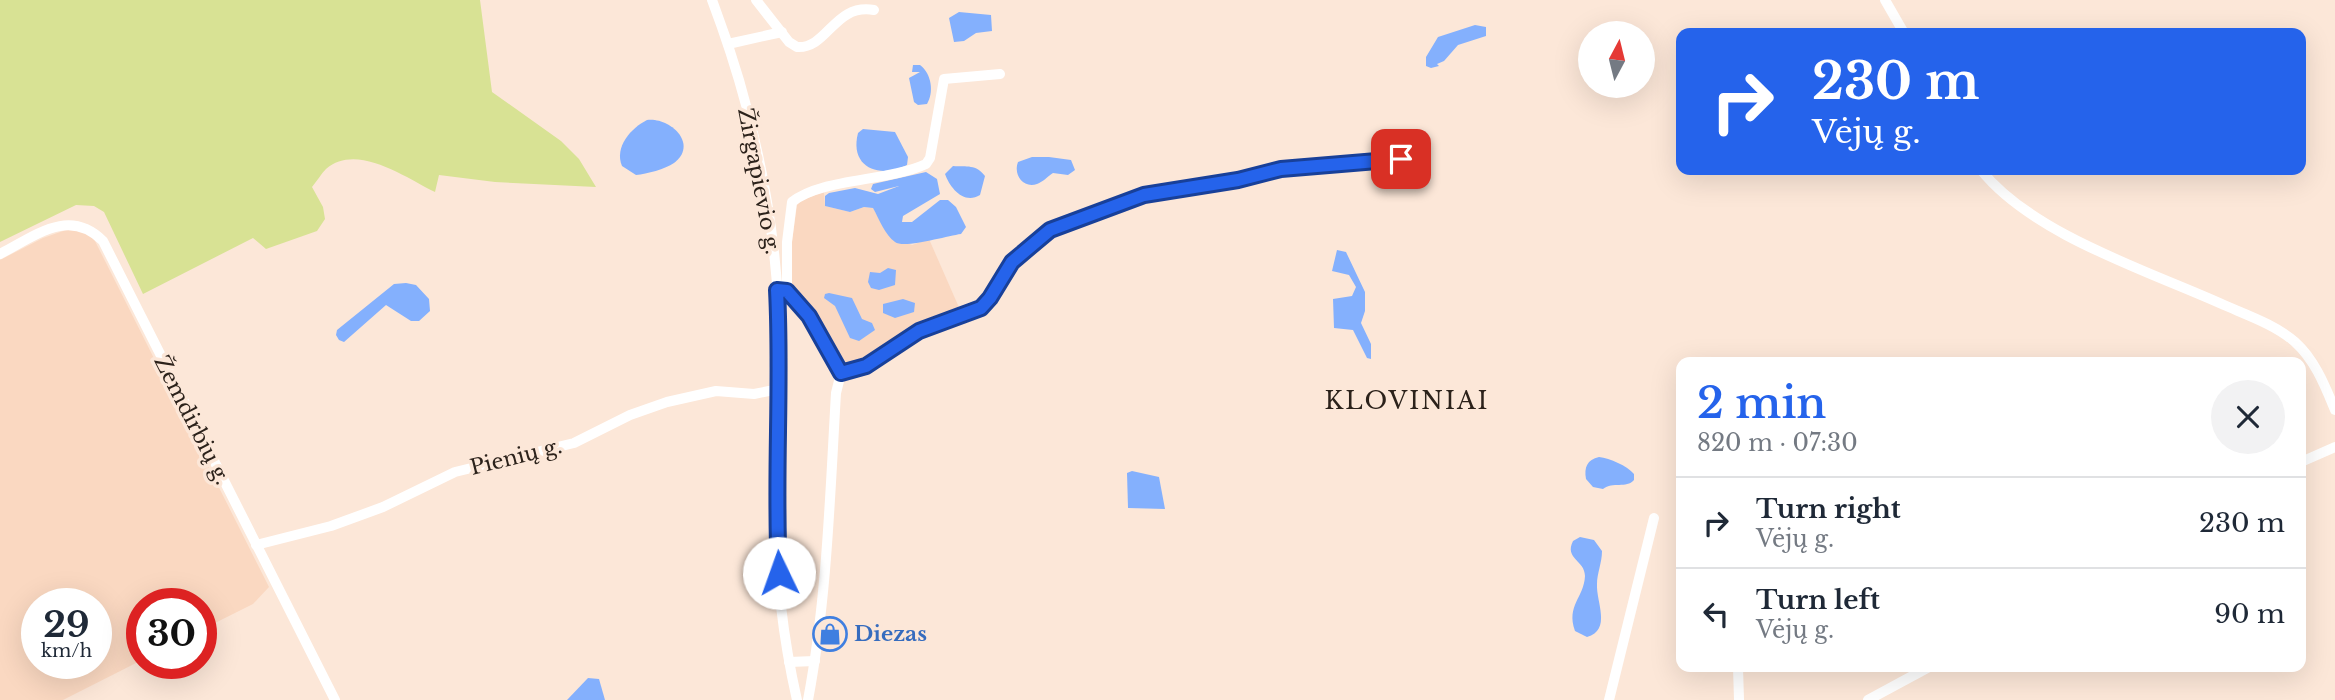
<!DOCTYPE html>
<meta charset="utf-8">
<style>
:root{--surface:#fff;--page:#f2f2f3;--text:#1f2937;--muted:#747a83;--line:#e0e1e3;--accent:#2563eb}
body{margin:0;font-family:"Libre Baskerville",serif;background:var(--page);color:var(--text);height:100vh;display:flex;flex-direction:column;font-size:26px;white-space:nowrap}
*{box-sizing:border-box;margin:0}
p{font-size:23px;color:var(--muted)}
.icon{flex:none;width:38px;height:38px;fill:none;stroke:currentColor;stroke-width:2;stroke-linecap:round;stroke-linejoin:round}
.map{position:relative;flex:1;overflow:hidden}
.drawer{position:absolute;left:1676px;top:357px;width:630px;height:315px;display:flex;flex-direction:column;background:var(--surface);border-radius:14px;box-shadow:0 7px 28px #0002}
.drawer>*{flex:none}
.top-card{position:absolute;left:1676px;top:28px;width:630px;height:147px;border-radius:14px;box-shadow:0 7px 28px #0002;background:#2563eb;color:#fff;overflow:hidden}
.needle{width:46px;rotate:7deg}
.fabs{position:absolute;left:1578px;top:21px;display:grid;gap:14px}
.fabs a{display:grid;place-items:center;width:77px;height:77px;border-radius:50%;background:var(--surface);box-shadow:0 7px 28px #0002;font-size:35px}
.speed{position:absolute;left:21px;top:588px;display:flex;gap:14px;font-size:35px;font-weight:700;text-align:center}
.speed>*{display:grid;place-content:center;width:91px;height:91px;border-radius:50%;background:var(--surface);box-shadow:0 7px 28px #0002;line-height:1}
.speed small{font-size:18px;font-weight:400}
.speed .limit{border:10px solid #d22;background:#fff;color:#111}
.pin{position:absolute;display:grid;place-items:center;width:60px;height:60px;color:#fff;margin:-30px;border-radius:14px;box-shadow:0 4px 10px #0006}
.me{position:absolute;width:77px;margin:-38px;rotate:357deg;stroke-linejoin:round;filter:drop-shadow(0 0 5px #0008)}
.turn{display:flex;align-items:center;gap:24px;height:147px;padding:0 21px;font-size:32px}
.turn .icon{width:91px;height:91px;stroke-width:2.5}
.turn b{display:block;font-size:49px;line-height:60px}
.round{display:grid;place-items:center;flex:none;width:74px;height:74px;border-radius:37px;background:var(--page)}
.summary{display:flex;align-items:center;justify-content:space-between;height:119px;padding:0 21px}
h1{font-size:42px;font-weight:600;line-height:52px;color:var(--accent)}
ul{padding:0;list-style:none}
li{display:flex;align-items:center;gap:21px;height:91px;padding:0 21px;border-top:2px solid var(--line)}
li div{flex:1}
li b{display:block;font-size:26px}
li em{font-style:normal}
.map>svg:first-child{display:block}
.built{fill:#fad8c1;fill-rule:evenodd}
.green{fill:#d8e294}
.water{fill:#84b0fd}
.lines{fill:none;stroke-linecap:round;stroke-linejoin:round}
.minor{stroke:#fff;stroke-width:10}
.route-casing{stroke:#184099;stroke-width:18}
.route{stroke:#2563eb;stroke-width:12}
.labels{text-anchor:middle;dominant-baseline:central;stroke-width:7;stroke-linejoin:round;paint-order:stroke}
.street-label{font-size:21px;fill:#2c221b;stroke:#fce7d8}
.shop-label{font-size:21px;font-weight:bold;fill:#366cbe;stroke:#fce7d8;text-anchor:start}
.quarter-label{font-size:24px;letter-spacing:2px;fill:#2c221b;stroke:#fce7d8}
</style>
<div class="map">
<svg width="2335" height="700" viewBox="0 0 2335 700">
<rect width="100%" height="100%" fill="#fce7d8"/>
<g class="built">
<path d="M824 192 825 206 850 212 864 207 873 208 888 235 912 245 929 239 961 312 864 362 851 364 840 359 790 283V256L797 205 799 201Z"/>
<path d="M66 230H82L94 239 269 587 253 604 201 630V604H142V660L63 700H0V260L43 238ZM37 604H96V663H37Z"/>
</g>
<path class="green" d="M0 0H480L492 92 561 141 579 159 596 187 495 182 439 175 435 192C406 178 357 142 326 169 321 174 317 181 312 187L323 207 325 219 317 231 266 249 253 238 143 294 104 212 94 206 76 205 0 242Z"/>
<g class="water">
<path d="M959 12 991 15 992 31 976 33 964 41 954 42 949 18Z"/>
<path d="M1475 25 1486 27V36L1458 45 1444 61 1437 64 1439 66 1431 68 1426 66V57L1438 37Z"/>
<path d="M913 65H920C932 74 934 93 927 104L918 105 914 102 909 78 920 72H912Z"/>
<path d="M647 120C670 117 699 144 674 163 665 169 647 174 636 175L622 166C614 147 631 128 647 120Z"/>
<path d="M863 129 895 132 908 157 907 165C880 179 849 168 858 133Z"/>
<path d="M1049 157 1071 160 1075 170 1068 175 1053 173C1048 176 1043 182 1037 184 1023 189 1013 174 1018 162L1032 157Z"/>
<path d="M953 166C967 167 976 164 985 176L980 195C964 205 950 188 945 174Z"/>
<path d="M926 172 937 179 940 194 903 216 902 222H912L940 200H948L956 207 966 227 961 234C946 236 904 249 895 242 885 235 879 219 873 208L864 207 850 212 825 206V196L829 193 855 188 878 194 899 186 875 192 871 189 873 184Z"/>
<path d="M1337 250 1346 252 1365 292V311L1361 323 1371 344V359L1367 358 1353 330 1334 328 1333 299 1352 296 1356 287 1349 275 1332 271Z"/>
<path d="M888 268 896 270 895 285 879 290 871 288 868 282 870 272 880 273Z"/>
<path d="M406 283 416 285 429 299 430 311 419 321H411L386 305 344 342 339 340 336 335 337 330 394 284Z"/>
<path d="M829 293 852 298 862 319 872 323 875 330 859 341 850 338 835 306 824 298 825 294Z"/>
<path d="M903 299 915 303 914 312 895 318 883 313V304Z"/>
<path d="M1599 457C1610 458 1627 466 1634 474V480C1626 489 1613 481 1603 489L1593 487 1586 479C1584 467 1587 460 1599 457Z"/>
<path d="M1132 471 1159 477 1165 509 1128 508 1127 473Z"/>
<path d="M1580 537 1594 540 1602 551C1602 563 1597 573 1597 584 1596 602 1612 630 1587 637L1575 631C1566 605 1584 598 1585 576 1585 560 1564 559 1573 541Z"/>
<path d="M588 678 599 679 605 700H567Z"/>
</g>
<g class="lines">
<g class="minor">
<path d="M712 0C750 100 774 208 779 315 781 372 777 428 775 484 774 557 781 630 797 700"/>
<path d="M756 0 789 42 797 47C828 49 834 3 874 10"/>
<path d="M1885 0 1904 33"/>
<path d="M728 44 782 32"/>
<path d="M1981 170C2033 235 2149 271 2224 305 2247 315 2276 325 2295 342 2315 360 2325 386 2335 410"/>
<path d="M0 254C35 236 69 207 103 241L335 700"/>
<path d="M781 291H787L809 316 841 373"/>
<path d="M787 291V242L792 202C822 178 887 182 926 164L930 158 944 79 1000 74"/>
<path d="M841 373 866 366 920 331 981 308 991 298 1012 262 1033 242 1050 230 1144 195 1238 180 1281 169 1401 159"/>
<path d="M2301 462 2335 447"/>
<path d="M256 545 331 526 383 507 455 472 574 443 630 415 667 402 716 391 754 394 779 389"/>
<path d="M789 662 815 661"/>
<path d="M1738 667 1739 700"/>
<path d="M808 700C827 599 830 495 836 393L841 373"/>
<path d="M1609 700 1654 518"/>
<path d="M1868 700 1929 667"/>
</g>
</g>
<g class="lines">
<g class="route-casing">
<path id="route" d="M779 573C774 478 782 385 777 290L787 291 809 316 841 373 866 366 919 331 981 308 990 298 1012 262 1050 230 1144 195 1238 180 1281 169 1401 159"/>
</g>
<use href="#route" class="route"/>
</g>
<defs>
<g id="shop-ring" transform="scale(1.75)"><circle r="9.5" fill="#fce7d8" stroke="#3f7fe0" stroke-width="1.5"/><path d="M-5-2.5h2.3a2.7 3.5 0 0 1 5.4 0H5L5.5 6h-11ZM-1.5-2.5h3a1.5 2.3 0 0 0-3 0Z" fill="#3f7fe0"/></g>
</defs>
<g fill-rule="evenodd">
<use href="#shop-ring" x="830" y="634"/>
</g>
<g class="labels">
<g class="street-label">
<text transform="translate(759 181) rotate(79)">Žirgapievio g.</text>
<text transform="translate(192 420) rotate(63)">Žemdirbių g.</text>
<text transform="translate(516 457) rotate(-14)">Pienių g.</text>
</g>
<g class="shop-label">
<text x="854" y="634">Diezas</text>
</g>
<g class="quarter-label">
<text x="1407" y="400">KLOVINIAI</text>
</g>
</g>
</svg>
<div class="fabs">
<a><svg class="needle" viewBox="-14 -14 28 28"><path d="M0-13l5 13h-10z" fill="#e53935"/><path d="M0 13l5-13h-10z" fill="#747a83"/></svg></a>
</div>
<div class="speed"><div>29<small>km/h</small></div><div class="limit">30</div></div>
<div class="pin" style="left:1401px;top:159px;background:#d93025"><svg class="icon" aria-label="arrive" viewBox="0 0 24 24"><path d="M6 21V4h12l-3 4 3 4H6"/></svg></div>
<svg class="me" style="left:779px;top:573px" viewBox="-20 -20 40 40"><circle r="19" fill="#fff"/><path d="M0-13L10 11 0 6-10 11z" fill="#2563eb"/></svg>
<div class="top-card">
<div class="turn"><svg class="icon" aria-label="right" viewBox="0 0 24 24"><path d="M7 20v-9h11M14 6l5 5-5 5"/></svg><div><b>230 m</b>Vėjų g.</div></div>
</div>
<section class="drawer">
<div class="summary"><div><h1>2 min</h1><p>820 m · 07:30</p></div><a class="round"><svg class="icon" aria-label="close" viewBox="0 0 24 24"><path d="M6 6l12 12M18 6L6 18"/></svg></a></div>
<ul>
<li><svg class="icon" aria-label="right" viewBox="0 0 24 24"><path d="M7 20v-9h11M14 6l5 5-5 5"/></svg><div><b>Turn right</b><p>Vėjų g.</p></div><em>230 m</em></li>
<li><svg class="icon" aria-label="left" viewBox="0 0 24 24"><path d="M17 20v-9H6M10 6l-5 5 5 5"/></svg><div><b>Turn left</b><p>Vėjų g.</p></div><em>90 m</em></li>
</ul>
</section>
</div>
